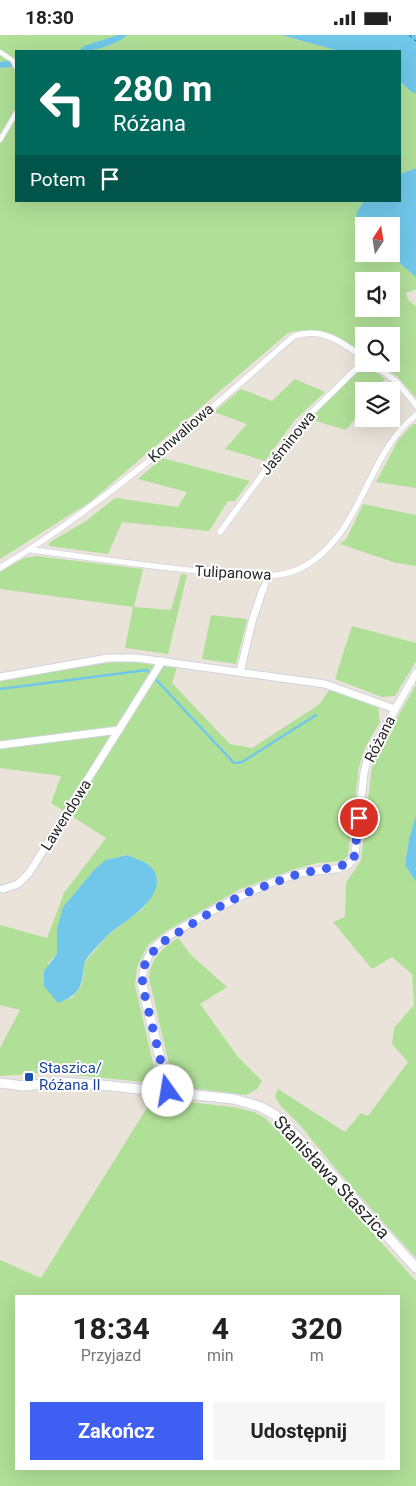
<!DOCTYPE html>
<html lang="pl">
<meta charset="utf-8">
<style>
:root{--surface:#fff;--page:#f6f6f6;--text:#222;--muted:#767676;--accent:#3f5ff2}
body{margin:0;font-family:Roboto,sans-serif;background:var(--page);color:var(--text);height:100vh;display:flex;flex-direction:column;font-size:19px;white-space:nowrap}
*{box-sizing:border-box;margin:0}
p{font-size:16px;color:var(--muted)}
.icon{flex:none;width:28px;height:28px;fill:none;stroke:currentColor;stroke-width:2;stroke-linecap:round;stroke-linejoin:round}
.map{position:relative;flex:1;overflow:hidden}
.sheet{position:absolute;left:15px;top:1260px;width:385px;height:175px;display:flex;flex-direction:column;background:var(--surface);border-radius:0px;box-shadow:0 5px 20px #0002}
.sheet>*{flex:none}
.banner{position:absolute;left:15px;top:15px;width:386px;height:152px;border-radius:0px;box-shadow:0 5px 20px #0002;background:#00695c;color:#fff;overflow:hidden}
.needle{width:32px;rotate:12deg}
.fabs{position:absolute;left:355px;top:182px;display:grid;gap:10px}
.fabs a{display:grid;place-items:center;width:45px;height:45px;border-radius:0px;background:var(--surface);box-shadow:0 5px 20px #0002;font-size:25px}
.pin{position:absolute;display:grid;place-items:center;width:42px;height:42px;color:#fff;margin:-21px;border:2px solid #fff;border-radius:50%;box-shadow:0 1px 5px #0007}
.me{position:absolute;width:55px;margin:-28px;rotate:347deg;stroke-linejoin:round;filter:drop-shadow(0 0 4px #0008)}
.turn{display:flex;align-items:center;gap:18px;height:105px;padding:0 15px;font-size:22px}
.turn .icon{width:65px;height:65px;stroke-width:2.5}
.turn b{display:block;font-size:35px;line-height:42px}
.then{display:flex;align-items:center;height:48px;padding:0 15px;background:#0003;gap:10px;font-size:19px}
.eta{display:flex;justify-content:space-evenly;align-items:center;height:85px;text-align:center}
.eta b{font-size:30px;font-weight:700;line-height:35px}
.action{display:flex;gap:10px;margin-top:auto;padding:10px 15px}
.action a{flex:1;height:58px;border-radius:0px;background:var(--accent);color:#fff;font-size:20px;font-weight:700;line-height:58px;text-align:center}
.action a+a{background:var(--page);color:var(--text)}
.status{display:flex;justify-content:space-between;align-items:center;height:35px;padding:0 25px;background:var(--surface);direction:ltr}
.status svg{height:14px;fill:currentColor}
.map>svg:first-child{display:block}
.green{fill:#b0df98;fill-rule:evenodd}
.water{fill:#70c7e9}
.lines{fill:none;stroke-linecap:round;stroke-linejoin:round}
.stream{stroke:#70c7e9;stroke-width:2.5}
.river{fill:#70c7e9;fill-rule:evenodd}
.ferry{stroke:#126592;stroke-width:1;stroke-dasharray:4 3;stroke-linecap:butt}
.minor-far3-casing{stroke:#d0d3e1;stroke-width:5.5}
.minor-far2-casing{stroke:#d0d3e1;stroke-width:7}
.minor-far1-casing{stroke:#d0d3e1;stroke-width:9}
.minor-casing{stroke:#d0d3e1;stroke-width:11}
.minor-far3{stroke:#fff;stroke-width:4.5}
.minor-far2{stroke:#fff;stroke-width:5.5}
.minor-far1{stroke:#fff;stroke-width:7}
.minor{stroke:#fff;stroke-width:9}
.route{stroke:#3f5ff2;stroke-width:9;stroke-dasharray:0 16.2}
.transit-dot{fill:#1a4fb4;stroke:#fff;stroke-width:2}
.labels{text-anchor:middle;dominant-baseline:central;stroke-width:4;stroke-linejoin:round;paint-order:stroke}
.street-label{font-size:15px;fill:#282828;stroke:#fff}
.transit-label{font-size:15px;fill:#164399;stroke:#fff;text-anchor:start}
.near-street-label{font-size:18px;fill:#282828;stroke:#fff}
</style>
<div class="status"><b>18:30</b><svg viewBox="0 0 49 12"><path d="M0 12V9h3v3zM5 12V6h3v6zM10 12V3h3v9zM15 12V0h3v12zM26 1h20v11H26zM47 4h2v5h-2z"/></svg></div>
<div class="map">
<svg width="416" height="1451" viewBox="0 0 416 1451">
<rect width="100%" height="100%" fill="#eae3da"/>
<g class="green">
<path d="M0 0H281L339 16H16V166H364L357 177 360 195 364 197V219H389L416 242V254L406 258 408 265 416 271V363L397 341 379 329H391V301H364V319C333 299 325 290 288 298L90 467 0 524ZM364 246H391V274H364Z"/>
<path d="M400 46 410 56 416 59V133L400 139Z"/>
<path d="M359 335 375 337 385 344 376 356H364V373L346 395 309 384Z"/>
<path d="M295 344 325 357 294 386 265 426 225 414 247 389 214 377 241 354 272 366Z"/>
<path d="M413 389H416V453L376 447 398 406Z"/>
<path d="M162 423 250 446 235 466H228L209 496 122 487 108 519 49 511 50 507 86 486 115 463 178 472 187 457 138 444Z"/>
<path d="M363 469 416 480V531L396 528 340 509 347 503Z"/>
<path d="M36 521 143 534 134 572 171 575 181 539 187 540 168 619 125 613 133 572 0 554V537L24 523Z"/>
<path d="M211 580 247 584 236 629 202 624Z"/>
<path d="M352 591 416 608V626L395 661 382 662 335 644Z"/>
<path d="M121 626 177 632 172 648 230 709 252 713 320 669 329 655 378 672 380 687 365 713 359 732 348 821 342 826 317 828 295 834 240 854 166 896 148 910 137 932 135 950 156 1041 154 1044 144 1047 72 1040 56 1037 0 1041V1013L20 975 0 970V890L47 903 64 858 106 803 51 768 61 741 0 733V646L20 641ZM127 820 148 829 156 850 150 864 141 875 107 901 85 927 82 949 73 962 58 968 48 928 57 919 106 825Z"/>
<path d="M416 650V780L409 804 405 830 416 847V1223C376 1179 336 1136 300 1090 292 1081 279 1072 275 1061L278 1054 345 1097 361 1078 368 1081 408 1027 392 1009 394 993 414 970 412 939 392 922 372 934 333 887 345 882 346 848 361 825 371 739 374 723Z"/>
<path d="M178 903 190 919 227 952 200 969 238 1022 262 1046 257 1054 246 1060 174 1051 149 943C151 924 162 913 178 903Z"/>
<path d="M153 1063 233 1072 254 1077 265 1083 302 1119 416 1246V1451H0V1225L41 1243ZM399 1261V1434H16V1261Z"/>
</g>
<g class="water">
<path d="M281 0H416V59L410 56 400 46V16H339Z"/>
<path d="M416 133V242L389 219H391V191H364V197L355 187 357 177 364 166H400V139Z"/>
<path d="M416 780V847L405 830 409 804Z"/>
<path d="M127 820C136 824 149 827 154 836 169 862 123 887 108 900 103 905 88 921 85 926 84 929 84 935 83 938 81 956 75 961 58 968L44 951V936L57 919V894L63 872 96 833 106 825Z"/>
</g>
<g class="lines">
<path class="stream" d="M0 654 147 635 234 728 242 727 316 680"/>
<g class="river">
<path d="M118 0H127C119 9 91 17 79 16L84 11Z"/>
<path d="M16 25V31L0 33V27Z"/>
</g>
<path class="ferry" d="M409 0 416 6"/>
<g class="minor-far3-casing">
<g id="minor-far3">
<path d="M0 17 12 25 16 32"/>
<path d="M0 105 16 78"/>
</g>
</g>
<g class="minor-far2-casing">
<g id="minor-far2">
<path d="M373 329 397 347 416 370"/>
<path d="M220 497 299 390 364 326"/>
<path d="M32 515C95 523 157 533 220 538 243 540 268 544 291 537 311 531 329 513 341 497 368 459 378 411 416 380"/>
<path d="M0 533C108 467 199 384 294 301 322 292 342 307 364 323"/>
<path d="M263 556 268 541"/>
</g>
</g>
<g class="minor-far1-casing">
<g id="minor-far1">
<path d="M240 637 253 583 263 554"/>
<path d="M0 642 108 623H137L325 649 395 674"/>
<path d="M0 710 119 695"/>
<path d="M3 854 18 849 29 838 162 626"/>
<path d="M142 950C142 937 145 925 153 914 162 904 175 897 187 890 223 869 261 849 301 838 316 834 333 837 346 831 352 828 354 824 355 819L364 738 368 722 416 638"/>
</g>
</g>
<g class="minor-casing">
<g id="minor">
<path d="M142 949 168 1056"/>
<path d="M0 1048 24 1051 60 1047 101 1050 234 1064 261 1072 275 1080 308 1113 416 1233"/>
</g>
</g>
<use href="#minor-far3" class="minor-far3"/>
<use href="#minor-far2" class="minor-far2"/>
<use href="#minor-far1" class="minor-far1"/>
<use href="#minor" class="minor"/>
</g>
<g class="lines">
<path class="route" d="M168 1056 142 949 145 928 158 910 224 869 251 856 298 839 349 829 354 823 359 783"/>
</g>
<rect class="transit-dot" x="24" y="1037" width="10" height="10" rx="2.5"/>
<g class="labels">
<g class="street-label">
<text transform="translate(181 398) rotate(-41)">Konwaliowa</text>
<text transform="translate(288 408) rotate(-51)">Jaśminowa</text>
<text transform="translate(233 538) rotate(3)">Tulipanowa</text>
<text transform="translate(380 704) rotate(-63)">Różana</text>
<text transform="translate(66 780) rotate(-58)">Lawendowa</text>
</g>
<g class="transit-label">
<text x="39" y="1033">Staszica/<tspan x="39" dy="17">Różana II</tspan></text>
</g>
<g class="near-street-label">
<text transform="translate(332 1142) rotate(47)">Stanisława Staszica</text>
</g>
</g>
</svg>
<div class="fabs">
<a><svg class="needle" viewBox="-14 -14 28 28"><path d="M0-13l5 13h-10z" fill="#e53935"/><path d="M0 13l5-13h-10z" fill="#767676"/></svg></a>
<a><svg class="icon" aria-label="sound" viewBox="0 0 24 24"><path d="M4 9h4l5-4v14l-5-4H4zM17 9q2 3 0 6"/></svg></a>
<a><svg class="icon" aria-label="search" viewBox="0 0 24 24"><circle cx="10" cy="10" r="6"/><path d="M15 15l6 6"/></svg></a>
<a><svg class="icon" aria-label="layers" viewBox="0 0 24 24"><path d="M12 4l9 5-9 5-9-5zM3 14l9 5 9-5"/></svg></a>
</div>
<div class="pin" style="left:359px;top:783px;background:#d93025"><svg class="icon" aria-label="arrive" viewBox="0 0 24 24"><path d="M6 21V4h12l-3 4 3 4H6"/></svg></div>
<svg class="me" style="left:168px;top:1056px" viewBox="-20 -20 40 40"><circle r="19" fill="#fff"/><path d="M0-13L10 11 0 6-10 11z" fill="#3f5ff2"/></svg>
<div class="banner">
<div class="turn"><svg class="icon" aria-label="left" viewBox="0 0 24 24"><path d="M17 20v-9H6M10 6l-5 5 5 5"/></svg><div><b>280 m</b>Różana</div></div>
<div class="then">Potem<svg class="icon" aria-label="arrive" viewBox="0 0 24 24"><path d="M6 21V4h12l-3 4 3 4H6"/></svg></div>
</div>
<section class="sheet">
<div class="eta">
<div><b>18:34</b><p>Przyjazd</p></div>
<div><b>4</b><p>min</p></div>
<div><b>320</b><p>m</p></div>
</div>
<div class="action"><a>Zakończ</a><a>Udostępnij</a></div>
</section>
</div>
